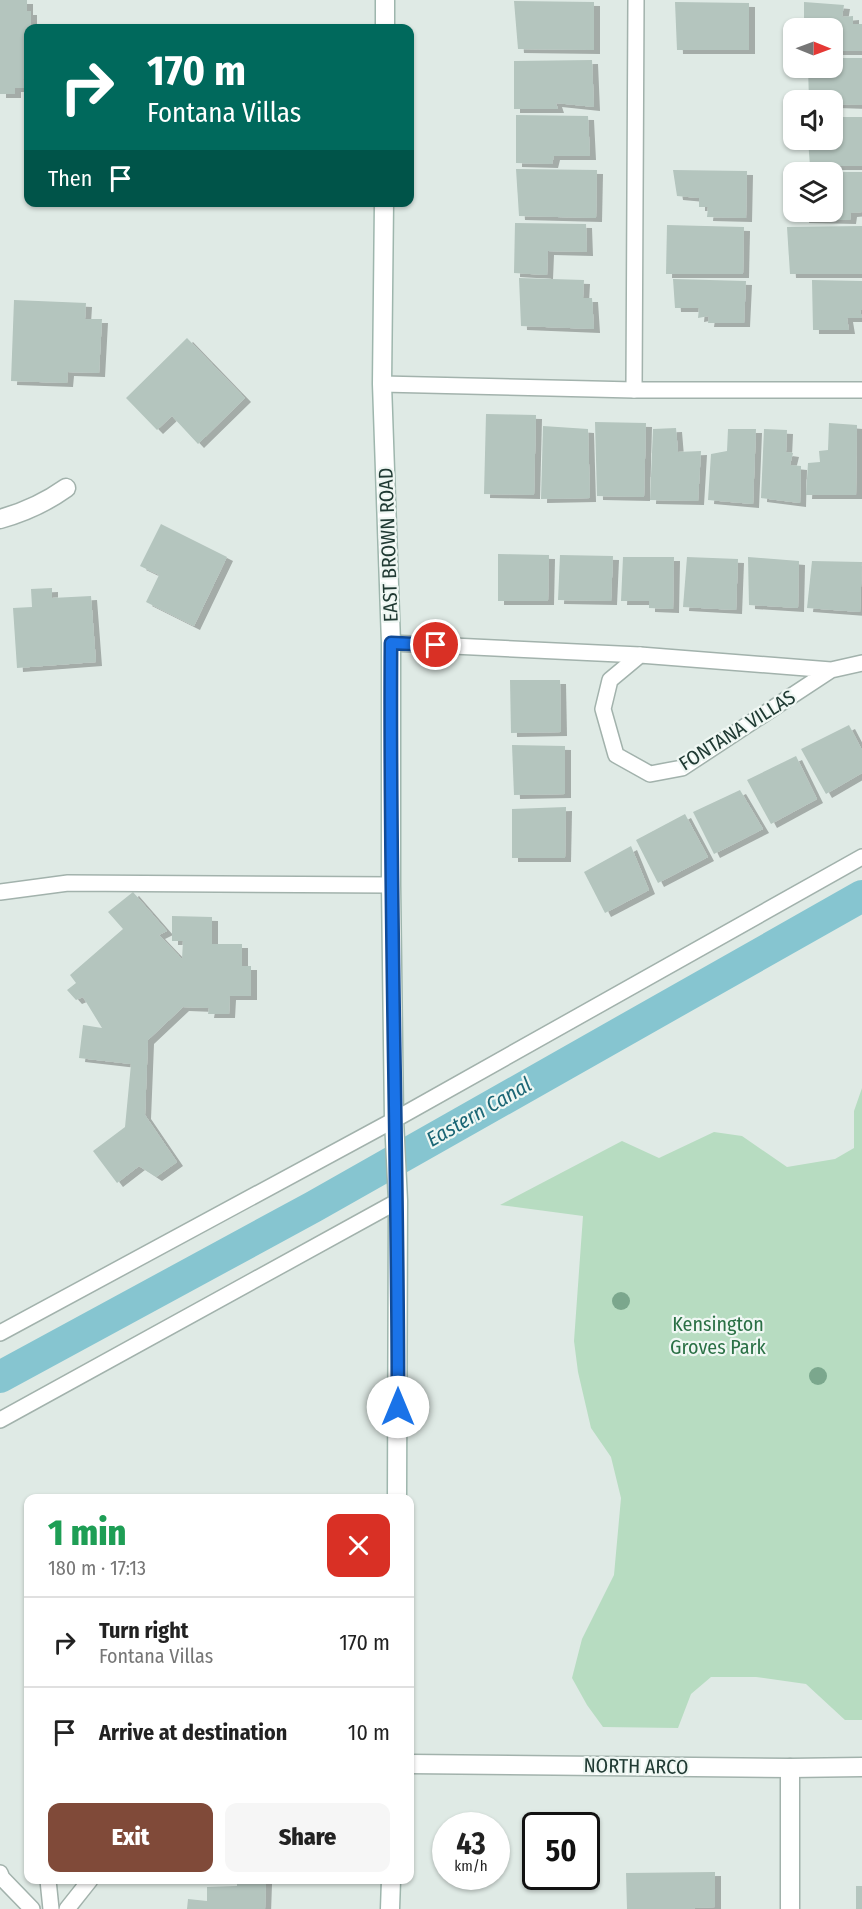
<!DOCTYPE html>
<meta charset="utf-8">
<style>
:root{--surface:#fff;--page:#f6f6f6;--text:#222;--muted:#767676;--line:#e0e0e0;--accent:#804a39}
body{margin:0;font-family:"Fira Sans Condensed",sans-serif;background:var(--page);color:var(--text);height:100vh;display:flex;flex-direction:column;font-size:22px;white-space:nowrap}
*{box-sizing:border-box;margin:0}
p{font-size:20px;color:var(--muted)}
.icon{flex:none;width:33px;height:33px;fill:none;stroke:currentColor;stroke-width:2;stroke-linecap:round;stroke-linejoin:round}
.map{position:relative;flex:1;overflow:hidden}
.sheet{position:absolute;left:24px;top:1494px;width:390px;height:390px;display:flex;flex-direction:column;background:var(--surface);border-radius:12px;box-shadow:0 2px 4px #0004}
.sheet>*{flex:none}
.top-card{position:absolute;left:24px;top:24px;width:390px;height:183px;border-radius:12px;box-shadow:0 2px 4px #0004;background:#00695c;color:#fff;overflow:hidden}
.needle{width:39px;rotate:91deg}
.buttons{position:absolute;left:783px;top:18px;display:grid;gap:12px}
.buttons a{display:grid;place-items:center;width:60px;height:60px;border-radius:12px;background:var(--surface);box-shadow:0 2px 4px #0004;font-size:30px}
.speed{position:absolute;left:432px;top:1812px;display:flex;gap:12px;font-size:30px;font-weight:700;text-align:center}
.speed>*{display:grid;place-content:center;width:78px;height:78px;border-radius:50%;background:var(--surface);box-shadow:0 2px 4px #0004;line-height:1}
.speed small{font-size:15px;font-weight:400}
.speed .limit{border:3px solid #111;border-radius:9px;background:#fff;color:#111}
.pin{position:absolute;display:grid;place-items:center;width:51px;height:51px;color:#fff;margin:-26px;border:3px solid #fff;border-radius:50%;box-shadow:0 2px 6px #0007}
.me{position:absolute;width:66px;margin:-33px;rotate:0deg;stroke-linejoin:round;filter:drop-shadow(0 0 4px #0008)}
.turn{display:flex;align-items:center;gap:21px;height:126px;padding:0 24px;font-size:27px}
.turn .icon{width:78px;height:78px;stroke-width:2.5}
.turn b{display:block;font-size:42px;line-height:51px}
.then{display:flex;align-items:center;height:57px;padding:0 24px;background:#0003;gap:12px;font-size:22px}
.round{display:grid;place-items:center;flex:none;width:63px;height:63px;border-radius:12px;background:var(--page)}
.overview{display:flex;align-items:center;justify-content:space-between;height:102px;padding:0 24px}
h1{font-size:36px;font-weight:800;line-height:45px;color:#1e9e55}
.action{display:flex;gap:12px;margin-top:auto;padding:12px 24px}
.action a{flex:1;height:69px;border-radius:12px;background:var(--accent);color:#fff;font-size:24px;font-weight:800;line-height:69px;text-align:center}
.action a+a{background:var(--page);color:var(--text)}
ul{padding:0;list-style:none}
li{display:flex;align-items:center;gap:18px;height:90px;padding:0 24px;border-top:2px solid var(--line)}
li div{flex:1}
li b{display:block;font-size:22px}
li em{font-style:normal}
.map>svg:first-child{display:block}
.green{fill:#b7dcc1}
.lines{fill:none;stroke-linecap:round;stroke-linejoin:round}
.canal{stroke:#86c5d0;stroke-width:32}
.building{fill:#b4c5be;filter:url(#shadow)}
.service-casing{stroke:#a2b2ac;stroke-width:18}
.minor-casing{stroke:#a2b2ac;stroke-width:21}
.secondary-casing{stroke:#9eb6ad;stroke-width:21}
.service{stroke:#fff;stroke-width:15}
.minor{stroke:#fff;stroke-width:18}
.secondary{stroke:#fff;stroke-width:18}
.tree{fill:#7ba78d}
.route-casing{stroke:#114b97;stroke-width:15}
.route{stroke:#1a73e8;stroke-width:10}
.labels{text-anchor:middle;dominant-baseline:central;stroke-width:4.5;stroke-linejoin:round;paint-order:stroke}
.street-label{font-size:20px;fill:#203a33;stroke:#eff7f3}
.park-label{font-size:20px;fill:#2a7045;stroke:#eff7f3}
.water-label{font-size:21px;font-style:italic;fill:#1b6675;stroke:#eff7f3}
</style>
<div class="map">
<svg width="862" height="1909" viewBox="0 0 862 1909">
<defs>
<filter id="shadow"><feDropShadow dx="6" dy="4" stdDeviation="0" flood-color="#0004"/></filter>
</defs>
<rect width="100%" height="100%" fill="#dfeae5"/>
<path class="green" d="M862 1088V1720H845L806 1684 756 1677H711L691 1694 678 1728 603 1727 587 1705 572 1678 582 1639 614 1575 621 1498 611 1457 591 1428 578 1372 574 1341 583 1216 500 1205 622 1141 659 1158 714 1132 742 1136 787 1167 835 1159 854 1148V1111Z"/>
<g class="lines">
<path class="canal" d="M0 1377 313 1207 862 896"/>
</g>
<g class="building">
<path d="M0 0H27V11H31V28H28V79H23L24 88H15V94H0Z"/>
<path d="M514 1 594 2V50L518 49Z"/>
<path d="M675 2 749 3V50H677Z"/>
<path d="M804 2 844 5 842 17 853 16V24H862V51H832V28H804Z"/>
<path d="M832 58H862V105L832 104V100H809L808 68H832Z"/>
<path d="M592 60 594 107 556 103 558 109H514V61Z"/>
<path d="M516 115 588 116 590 156H554L552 164 516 163Z"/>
<path d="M832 117H862V166H810L808 140H832Z"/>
<path d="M516 169 597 170 596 218 519 216Z"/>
<path d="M673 170 747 171 746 218 707 217 708 207H699V198L677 196Z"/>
<path d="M832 172H862V212L851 213 850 220 803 219 804 212H832Z"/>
<path d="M515 223 586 224 587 252 548 251 547 275 514 273Z"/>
<path d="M667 225 744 227 743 274H666Z"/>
<path d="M862 226V274H790L787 227Z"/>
<path d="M519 278 584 280 583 298H592L594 329 521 326Z"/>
<path d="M673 279 746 281 744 323H708L709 316 698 318 699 308H675Z"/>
<path d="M812 280 862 281V310H860L862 318H847L849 330H813Z"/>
<path d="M14 300 86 303 85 319H102L99 373 68 372 67 383 11 381Z"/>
<path d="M187 338 245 398 198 444 172 416 157 430 126 398Z"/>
<path d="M486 414 536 415 534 495 484 494Z"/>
<path d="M595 422 646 423 644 497 597 496Z"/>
<path d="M829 423 857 425 856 495H806L808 463 820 462 819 451 828 450Z"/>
<path d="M543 426 588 429 590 498 541 499Z"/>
<path d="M676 428 678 452 701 451 698 501 650 500 653 429Z"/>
<path d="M728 429H756L753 504 708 500 711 454 727 451Z"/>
<path d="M764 429 787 430 786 452 793 453 790 465 801 466 800 503 761 498Z"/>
<path d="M161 524 227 557 194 626 146 602 159 575 140 566Z"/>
<path d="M498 554 549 555 548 601H498Z"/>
<path d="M560 555 613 556 611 601 558 600Z"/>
<path d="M623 557H674L673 609 649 608V601H621Z"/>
<path d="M687 557 738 559 736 610 683 607Z"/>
<path d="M748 557 799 561 798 608 749 605Z"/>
<path d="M812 561 862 562 860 612 807 608Z"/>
<path d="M52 588V598L91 596 96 662 17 668 13 608 32 607 31 589Z"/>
<path d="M510 680H560L561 732 511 733Z"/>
<path d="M849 725 862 750V773L826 794 801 749Z"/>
<path d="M512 745 565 746V794L514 795Z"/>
<path d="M796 756 817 799 771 824 747 780Z"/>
<path d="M740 790 763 829 714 854 693 812Z"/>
<path d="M566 807 565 858H512V809Z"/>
<path d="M685 814 708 857 658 883 636 840Z"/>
<path d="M631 846 649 890 605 913 584 872Z"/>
<path d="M133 892 167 931 159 935 182 959 183 941H172V916L212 917V944H242V966H251V996H230L229 1014H208L209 1008 183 1007 148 1040 145 1115 177 1162 156 1177 139 1166 117 1183 93 1151 125 1127 131 1064 79 1058 83 1025 102 1028 83 997 76 1000 67 990 76 983 70 975 123 929 108 912Z"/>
<path d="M715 1872V1907L695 1908 694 1909H627L626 1873Z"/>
<path d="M237 1880H266L265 1909H187L188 1899 207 1901V1887L237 1886Z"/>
<rect x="856" y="1886" width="6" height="23"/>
</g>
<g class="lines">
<g class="service-casing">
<g id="service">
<path d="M382 384 634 390H862"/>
<path d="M634 390 636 0"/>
<path d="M391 643 640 655"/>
<path d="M831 670 682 768 650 774 616 755 603 709 610 680 640 655 831 670 862 663"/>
<path d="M0 892 68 883 391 885"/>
<path d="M0 1333 394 1120 862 857"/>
<path d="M0 1420 398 1201"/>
<path d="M0 1873 2 1878 32 1909"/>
<path d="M48 1880 51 1909"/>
<path d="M67 1909 90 1880"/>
</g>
</g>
<g class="minor-casing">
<g id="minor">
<path d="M0 519C25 512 45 503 66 488"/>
<path d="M410 1764 790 1768 862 1767"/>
<path d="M790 1768V1909"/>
</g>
</g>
<g class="secondary-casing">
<g id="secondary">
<path d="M385 28V0"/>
<path d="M384 202 382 384 391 643V885L394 1120 398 1201 397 1498"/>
<path d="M390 1909 391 1880"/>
</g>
</g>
<use href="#service" class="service"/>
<use href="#minor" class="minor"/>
<use href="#secondary" class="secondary"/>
</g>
<g class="tree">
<circle cx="621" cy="1301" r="9"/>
<circle cx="818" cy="1376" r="9"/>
</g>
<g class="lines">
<g class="route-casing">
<path id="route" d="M398 1407C398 1152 389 898 391 643L436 645"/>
</g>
<use href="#route" class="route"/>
</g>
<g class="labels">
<g class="street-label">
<text transform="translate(388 545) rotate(-92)">EAST BROWN ROAD</text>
<text transform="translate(737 730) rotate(-32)">FONTANA VILLAS</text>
<text transform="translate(636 1766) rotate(1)">NORTH ARCO</text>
</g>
<g class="park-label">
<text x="718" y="1324">Kensington<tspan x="718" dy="23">Groves Park</tspan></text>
</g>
<g class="water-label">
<text transform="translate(479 1112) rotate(-30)">Eastern Canal</text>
</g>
</g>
</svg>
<div class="buttons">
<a><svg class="needle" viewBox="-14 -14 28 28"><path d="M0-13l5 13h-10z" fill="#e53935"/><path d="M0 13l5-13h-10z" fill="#767676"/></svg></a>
<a><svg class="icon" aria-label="sound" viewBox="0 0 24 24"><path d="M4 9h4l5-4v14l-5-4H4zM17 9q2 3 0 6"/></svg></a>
<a><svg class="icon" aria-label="layers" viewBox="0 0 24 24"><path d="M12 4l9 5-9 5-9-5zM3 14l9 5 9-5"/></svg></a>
</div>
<div class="speed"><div>43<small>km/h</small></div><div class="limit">50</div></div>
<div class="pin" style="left:436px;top:645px;background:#d93025"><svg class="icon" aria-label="arrive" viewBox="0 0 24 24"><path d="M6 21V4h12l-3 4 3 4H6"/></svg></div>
<svg class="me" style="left:398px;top:1407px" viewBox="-20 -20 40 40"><circle r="19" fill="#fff"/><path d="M0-13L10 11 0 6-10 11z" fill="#1a73e8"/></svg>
<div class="top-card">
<div class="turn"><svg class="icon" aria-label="right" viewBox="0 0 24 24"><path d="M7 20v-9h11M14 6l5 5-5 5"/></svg><div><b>170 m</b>Fontana Villas</div></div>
<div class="then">Then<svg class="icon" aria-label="arrive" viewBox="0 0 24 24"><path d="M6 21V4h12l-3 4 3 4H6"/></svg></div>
</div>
<section class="sheet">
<div class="overview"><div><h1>1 min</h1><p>180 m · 17:13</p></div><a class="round" style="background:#d93025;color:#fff"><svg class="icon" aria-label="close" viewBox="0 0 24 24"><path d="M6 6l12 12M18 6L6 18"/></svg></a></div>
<ul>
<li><svg class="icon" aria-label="right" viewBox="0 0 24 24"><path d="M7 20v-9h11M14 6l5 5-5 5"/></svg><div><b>Turn right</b><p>Fontana Villas</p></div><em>170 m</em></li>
<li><svg class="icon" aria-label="arrive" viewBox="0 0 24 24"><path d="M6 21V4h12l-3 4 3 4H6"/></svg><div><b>Arrive at destination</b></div><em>10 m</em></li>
</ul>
<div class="action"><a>Exit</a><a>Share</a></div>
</section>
</div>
